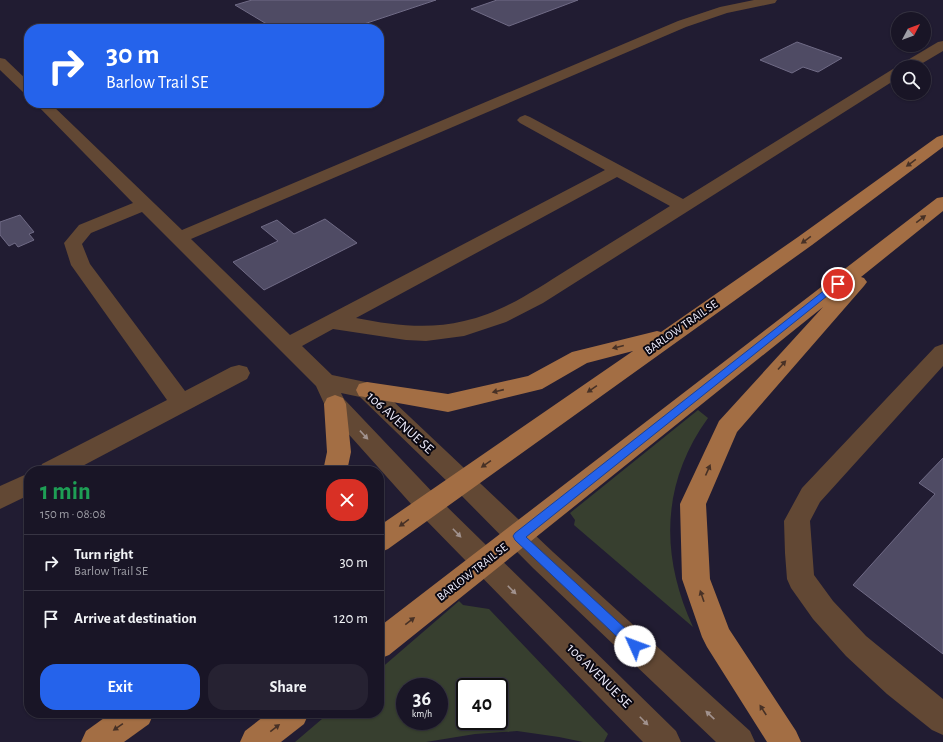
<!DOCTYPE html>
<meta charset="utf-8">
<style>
:root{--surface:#191526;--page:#262232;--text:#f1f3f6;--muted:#9f9fa7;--line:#373443;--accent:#2563eb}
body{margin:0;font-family:"Alegreya Sans",sans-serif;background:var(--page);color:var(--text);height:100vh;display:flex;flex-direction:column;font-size:15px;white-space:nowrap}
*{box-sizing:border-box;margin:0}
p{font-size:13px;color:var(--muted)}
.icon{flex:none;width:22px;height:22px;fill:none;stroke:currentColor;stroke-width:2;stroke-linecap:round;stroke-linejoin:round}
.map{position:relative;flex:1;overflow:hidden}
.side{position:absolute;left:24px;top:466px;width:360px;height:252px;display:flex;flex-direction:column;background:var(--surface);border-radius:16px;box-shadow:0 1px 3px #0004,0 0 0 1px var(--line)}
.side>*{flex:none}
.banner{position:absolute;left:24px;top:24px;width:360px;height:84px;border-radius:16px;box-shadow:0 1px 3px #0004,0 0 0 1px var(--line);background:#2563eb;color:#fff;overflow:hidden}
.needle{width:26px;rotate:49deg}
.controls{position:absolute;left:891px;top:12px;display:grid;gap:8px}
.controls a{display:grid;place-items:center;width:40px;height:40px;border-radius:50%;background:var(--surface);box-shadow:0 1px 3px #0004,0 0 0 1px var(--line);font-size:20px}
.speed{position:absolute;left:396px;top:678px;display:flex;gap:8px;font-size:20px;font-weight:700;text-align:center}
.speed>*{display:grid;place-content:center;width:52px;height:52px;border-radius:50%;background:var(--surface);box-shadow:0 1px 3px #0004,0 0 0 1px var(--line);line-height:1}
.speed small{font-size:10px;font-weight:400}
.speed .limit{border:2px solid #111;border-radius:6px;background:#fff;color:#111}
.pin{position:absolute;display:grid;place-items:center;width:34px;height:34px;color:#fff;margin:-17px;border:2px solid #fff;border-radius:50%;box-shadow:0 1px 4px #0007}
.me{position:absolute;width:44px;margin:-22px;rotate:313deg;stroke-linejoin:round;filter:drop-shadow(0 0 3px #0008)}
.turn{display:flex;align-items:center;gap:14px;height:84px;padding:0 16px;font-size:18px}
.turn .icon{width:52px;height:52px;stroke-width:2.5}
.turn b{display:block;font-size:28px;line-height:34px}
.round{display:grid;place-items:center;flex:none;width:42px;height:42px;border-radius:16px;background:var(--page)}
.summary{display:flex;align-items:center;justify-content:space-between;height:68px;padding:0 16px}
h1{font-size:24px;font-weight:700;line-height:30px;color:#1e9e55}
.primary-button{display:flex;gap:8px;margin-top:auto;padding:8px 16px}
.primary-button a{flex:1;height:46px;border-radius:16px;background:var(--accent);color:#fff;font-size:16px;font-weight:700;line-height:46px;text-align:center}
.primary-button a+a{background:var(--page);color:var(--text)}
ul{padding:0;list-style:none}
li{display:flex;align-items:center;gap:12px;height:56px;padding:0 16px;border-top:1px solid var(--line)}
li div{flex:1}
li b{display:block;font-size:15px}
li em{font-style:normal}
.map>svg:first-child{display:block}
.green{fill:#373f2f;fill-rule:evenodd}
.building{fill:#4f4b64;stroke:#706b86}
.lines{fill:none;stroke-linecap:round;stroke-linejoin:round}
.minor{fill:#624834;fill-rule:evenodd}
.major{fill:#a36e44;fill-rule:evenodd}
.oneway{fill:#473126}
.oneway2{fill:#a1928e}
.route{fill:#2563eb;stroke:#184099}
.labels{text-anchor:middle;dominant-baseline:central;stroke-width:4;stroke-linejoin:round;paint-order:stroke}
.street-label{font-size:12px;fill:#efedfc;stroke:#0a0812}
.near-street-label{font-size:14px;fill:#efedfc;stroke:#0a0812}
</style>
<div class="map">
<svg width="943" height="742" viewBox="0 0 943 742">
<rect width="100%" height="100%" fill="#211c32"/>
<g class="green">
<path d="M698 410 708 418C661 483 660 555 693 627L574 525 575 520 570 513Z"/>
<path d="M459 601 463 605 489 609 608 734 604 742H583L559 737 517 731 475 734 426 742H295L329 713H379V670ZM405 687H439V721H405ZM465 687H499V721H465Z"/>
</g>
<g class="building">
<path d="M252 0H436L349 29H275L235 5Z"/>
<path d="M497 0H578L509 26 471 9Z"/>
<path d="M797 42 842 58 818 72 803 67 792 73 760 60Z"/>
<path d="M20 215 34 232 29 234 34 240 18 247 15 243 9 246 0 235V222Z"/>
<path d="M325 219 357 243 264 290 233 262 278 241 261 227 277 220 294 234Z"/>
<path d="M943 458V654L853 585 935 494 919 483Z"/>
</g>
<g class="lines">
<g class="minor">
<path d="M754 0H777L775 3 727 13 686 27 191 239 290 335 605 170 520 123 517 120 520 117 525 115 530 117 683 199 893 69 898 68V78L543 303 506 322 464 336 426 341 406 340 333 329 302 346 332 375 375 384 553 552 750 731 755 742H716L533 568 454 488 360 397 341 393 344 399 438 498 676 731 681 742H643L420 514 327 410 316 386 142 212 91 233 82 244 90 264 185 391 231 367 239 365 247 367 250 373 247 379 73 471H39L42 464 167 400 71 265 64 243 79 225 133 203 35 103H50L182 230 678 21 720 7ZM617 177 670 206C636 227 601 249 567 270 535 290 502 313 464 321 428 330 392 325 356 318Z"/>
<path d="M943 41V51L916 67H899L901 64 938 42Z"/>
<path d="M0 58 5 59 29 82V94L24 93 0 70Z"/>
<path d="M943 344V366L820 502 810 521 814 575 833 601 866 636 943 699V735L932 730 887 694 846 656 813 619 791 588 787 579 785 553 784 521 802 488 935 347Z"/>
<path d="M29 473V495L0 509V486Z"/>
</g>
<g class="major">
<path d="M943 135V147L812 245 388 549 379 553V526L633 351 587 363 542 389 448 412 359 396 356 390 359 384 367 382 448 394 528 376 572 352 657 331 661 332 798 237 937 137Z"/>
<path d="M943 197V211L861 277 864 278 867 282 864 286 737 432 706 504 710 579 729 629 796 731 801 742H767L707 647 702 637 682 579 680 504 719 421 823 307 389 655 379 659V627L937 198Z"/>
<path d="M335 395 343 398 346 404 351 452 347 471H323L327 452 324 404 327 398Z"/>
<path d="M111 713H154L149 724 124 742H81L86 731Z"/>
<path d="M268 713H309L304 724 281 742H240L245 731Z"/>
</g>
</g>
<defs><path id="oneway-solid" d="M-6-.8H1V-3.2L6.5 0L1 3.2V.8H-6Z"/></defs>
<g class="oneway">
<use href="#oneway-solid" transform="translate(911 163) rotate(144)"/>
<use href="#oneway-solid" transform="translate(921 219) rotate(-37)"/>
<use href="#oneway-solid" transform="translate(806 240) rotate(144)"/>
<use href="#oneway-solid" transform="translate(618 347) rotate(166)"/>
<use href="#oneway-solid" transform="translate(782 365) rotate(-48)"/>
<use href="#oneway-solid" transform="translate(592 389) rotate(145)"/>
<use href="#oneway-solid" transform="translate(498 391) rotate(167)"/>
<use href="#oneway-solid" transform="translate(486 464) rotate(145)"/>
<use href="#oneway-solid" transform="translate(708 470) rotate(-66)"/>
<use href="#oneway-solid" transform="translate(404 523) rotate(144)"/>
<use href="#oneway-solid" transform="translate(702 596) rotate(-109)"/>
<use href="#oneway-solid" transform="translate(410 621) rotate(-38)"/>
<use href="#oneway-solid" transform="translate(763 710) rotate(-123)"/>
<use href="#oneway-solid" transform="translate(118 727) rotate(145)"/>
<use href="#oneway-solid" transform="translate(275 728) rotate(-38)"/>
</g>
<g class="oneway2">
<use href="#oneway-solid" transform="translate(364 435) rotate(47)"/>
<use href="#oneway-solid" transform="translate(457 533) rotate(46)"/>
<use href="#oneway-solid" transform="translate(512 590) rotate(45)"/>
<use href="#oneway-solid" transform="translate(710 715) rotate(-137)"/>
<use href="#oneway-solid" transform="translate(644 721) rotate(45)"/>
</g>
<path class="route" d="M835 282H841L842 284 526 537 640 642 641 646 640 650 635 652 631 650 515 540 513 536 515 533Z"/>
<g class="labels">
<g class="street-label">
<text transform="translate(681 327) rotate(-35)">BARLOW TRAIL SE</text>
<text transform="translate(472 572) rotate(-38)">BARLOW TRAIL SE</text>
</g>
<g class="near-street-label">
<text transform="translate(400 423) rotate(42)">106 AVENUE SE</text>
<text transform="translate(599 676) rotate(45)">106 AVENUE SE</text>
</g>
</g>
</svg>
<div class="controls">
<a><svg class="needle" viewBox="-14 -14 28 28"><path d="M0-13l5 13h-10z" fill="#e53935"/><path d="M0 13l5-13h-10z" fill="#9f9fa7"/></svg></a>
<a><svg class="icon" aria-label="search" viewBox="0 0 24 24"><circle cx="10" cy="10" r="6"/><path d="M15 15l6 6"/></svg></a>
</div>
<div class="speed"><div>36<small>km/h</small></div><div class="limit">40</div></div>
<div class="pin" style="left:838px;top:284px;background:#d93025"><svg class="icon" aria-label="arrive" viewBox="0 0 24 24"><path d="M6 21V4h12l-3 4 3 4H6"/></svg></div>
<svg class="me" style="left:635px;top:646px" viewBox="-20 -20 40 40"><circle r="19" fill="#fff"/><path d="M0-13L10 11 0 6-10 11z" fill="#2563eb"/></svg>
<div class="banner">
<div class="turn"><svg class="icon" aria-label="right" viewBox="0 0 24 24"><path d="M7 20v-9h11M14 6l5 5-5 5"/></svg><div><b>30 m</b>Barlow Trail SE</div></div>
</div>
<section class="side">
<div class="summary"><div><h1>1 min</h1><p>150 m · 08:08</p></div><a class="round" style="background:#d93025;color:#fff"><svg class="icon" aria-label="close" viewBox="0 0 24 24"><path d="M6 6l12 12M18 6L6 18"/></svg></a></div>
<ul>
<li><svg class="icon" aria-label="right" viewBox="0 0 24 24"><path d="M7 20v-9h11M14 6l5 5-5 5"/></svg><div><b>Turn right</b><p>Barlow Trail SE</p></div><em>30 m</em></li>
<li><svg class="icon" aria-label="arrive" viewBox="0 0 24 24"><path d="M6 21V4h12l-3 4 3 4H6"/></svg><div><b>Arrive at destination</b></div><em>120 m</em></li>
</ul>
<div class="primary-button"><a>Exit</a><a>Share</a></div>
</section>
</div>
